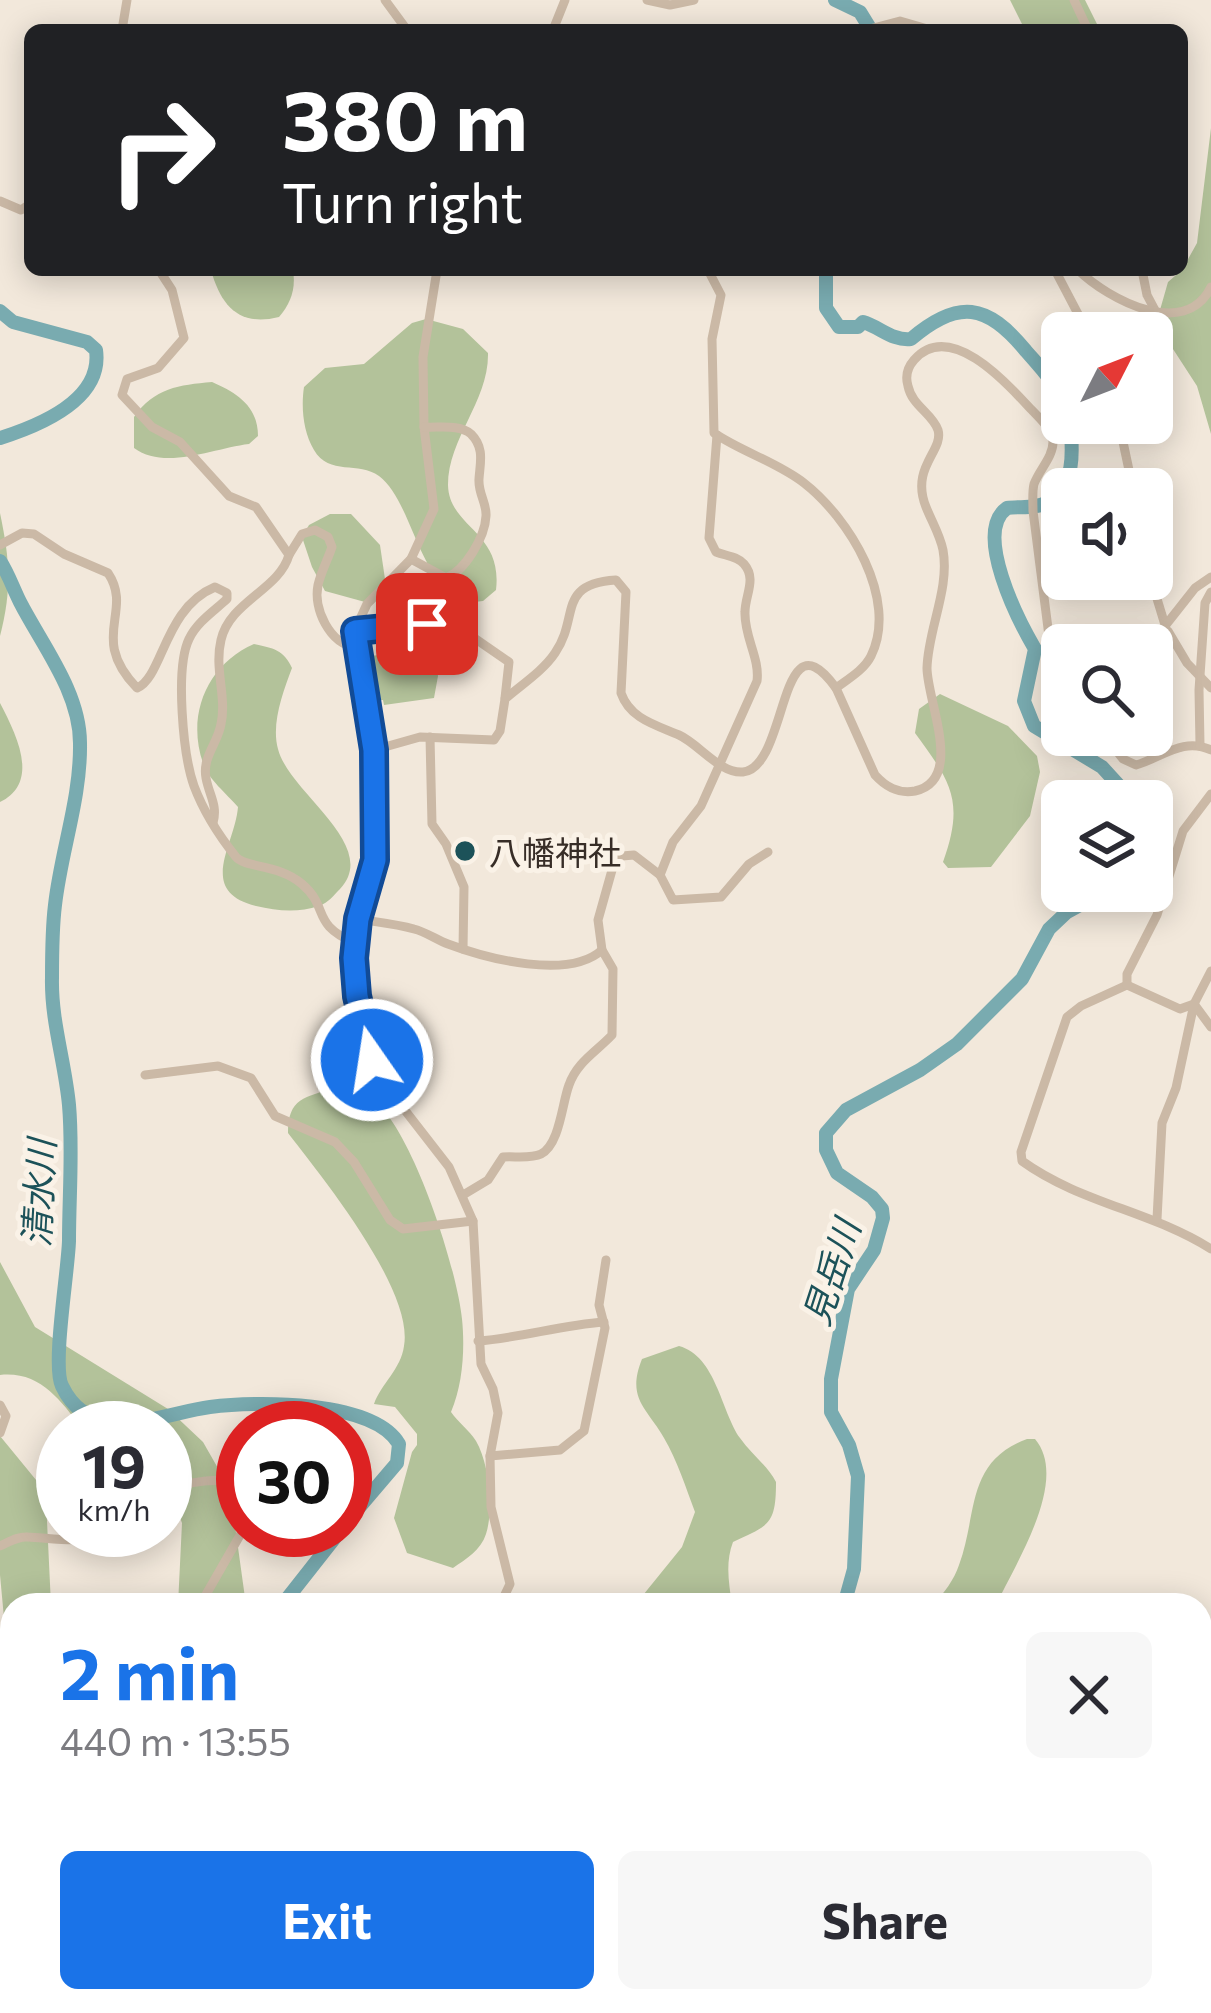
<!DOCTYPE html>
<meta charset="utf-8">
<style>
:root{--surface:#fff;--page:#f7f7f7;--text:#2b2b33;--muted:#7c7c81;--accent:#1a73e8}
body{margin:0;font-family:Commissioner,"Noto Sans JP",sans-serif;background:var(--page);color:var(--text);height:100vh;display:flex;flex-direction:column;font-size:45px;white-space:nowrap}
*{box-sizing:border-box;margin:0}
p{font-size:39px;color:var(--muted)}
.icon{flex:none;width:66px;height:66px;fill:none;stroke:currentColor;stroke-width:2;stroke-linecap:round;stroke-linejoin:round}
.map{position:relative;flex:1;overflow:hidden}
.side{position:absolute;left:0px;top:1593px;width:1212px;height:420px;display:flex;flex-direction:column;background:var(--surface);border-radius:36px 36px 0 0;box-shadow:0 6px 30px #0003}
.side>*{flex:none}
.guide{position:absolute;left:24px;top:24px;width:1164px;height:252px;border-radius:18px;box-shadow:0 6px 30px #0003;background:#202124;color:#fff;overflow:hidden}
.needle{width:78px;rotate:48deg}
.buttons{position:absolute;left:1041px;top:312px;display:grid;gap:24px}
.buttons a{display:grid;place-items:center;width:132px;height:132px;border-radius:18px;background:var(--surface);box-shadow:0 6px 30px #0003;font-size:60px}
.speed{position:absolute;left:36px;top:1401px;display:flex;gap:24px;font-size:60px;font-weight:700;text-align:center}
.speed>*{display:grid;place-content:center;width:156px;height:156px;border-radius:50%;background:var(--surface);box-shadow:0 6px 30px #0003;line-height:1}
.speed small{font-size:30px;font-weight:400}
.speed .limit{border:18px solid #d22;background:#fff;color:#111}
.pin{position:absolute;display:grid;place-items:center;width:102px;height:102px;color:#fff;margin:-51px;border-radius:24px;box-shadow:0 6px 18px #0006}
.me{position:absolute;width:132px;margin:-66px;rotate:347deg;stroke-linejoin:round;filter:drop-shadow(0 0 9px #0008)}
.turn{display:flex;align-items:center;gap:42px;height:252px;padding:0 60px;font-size:54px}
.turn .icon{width:156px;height:156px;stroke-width:2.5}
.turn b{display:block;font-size:84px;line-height:102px}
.round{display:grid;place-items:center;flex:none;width:126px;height:126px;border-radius:18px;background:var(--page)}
.head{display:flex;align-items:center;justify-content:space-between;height:204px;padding:0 60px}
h1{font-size:72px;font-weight:700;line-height:90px;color:var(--accent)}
.action{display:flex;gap:24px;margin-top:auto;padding:24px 60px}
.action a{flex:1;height:138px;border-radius:18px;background:var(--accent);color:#fff;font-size:48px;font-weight:700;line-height:138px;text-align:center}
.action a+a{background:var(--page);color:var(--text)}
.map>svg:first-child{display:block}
.green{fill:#b3c29a}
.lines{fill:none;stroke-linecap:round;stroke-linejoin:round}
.river{stroke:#79abb0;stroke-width:14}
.minor{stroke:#cbb9a6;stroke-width:9}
.minor-bridge{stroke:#cbb9a6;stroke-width:9}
.route-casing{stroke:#114b97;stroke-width:30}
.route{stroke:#1a73e8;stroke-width:21}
.poi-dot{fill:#1c5259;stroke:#faf2e7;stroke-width:4.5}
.labels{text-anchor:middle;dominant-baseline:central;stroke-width:10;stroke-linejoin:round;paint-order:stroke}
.poi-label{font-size:33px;fill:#372d27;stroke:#faf2e7;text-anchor:start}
.water-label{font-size:36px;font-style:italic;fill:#1c5259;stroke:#faf2e7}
</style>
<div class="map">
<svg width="1211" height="2013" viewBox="0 0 1211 2013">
<rect width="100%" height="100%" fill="#f2e8db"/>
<g class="green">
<path d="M1010 0H1085L1100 30H1025Z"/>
<path d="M1211 128V434L1197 386 1160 329V310L1168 282 1182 270 1197 243Z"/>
<path d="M211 270H293C296 289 291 303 279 317 239 327 221 306 211 270Z"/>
<path d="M426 319 463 329 488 353C489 401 448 438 448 485 449 528 503 531 496 590L483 601 466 603C418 584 413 502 379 476 359 461 329 476 314 450 303 432 301 407 304 387L325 368 364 364 412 323Z"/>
<path d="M212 382C237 393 258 406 258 436L249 444C214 448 165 471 134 448V417C154 388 179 385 212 382Z"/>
<path d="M0 513C10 561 12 589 0 636Z"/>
<path d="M330 514H351L380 545 386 586 365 602 325 591 312 567 302 537 309 525Z"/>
<path d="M254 644C273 648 284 650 292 668 283 692 271 724 278 749 289 793 381 845 340 889 333 896 329 902 319 906 298 913 277 911 256 906 196 891 235 845 238 807 227 794 208 779 203 763 186 714 208 664 254 644Z"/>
<path d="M434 653 438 676 434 698 384 705 383 700 373 701 362 656Z"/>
<path d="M940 694 1008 726 1037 756 1040 772 1030 816 991 867 948 868 943 862C965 801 951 782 915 733L919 709Z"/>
<path d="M0 703C16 734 41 782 0 802Z"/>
<path d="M335 1088C344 1087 354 1086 362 1090 409 1114 457 1268 462 1319 465 1348 463 1384 451 1412 458 1422 469 1430 476 1441 489 1463 494 1509 486 1534 481 1550 466 1559 453 1568L407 1553 394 1518 412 1452 417 1445V1434L395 1407 374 1404C381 1384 401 1369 404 1346 414 1290 322 1177 288 1133 288 1098 305 1097 335 1088Z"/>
<path d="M0 1262 35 1327 168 1409 203 1442 219 1470 232 1504 246 1605H178L182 1523 165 1477V1428H82C59 1399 40 1371 0 1375Z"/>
<path d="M679 1346C716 1356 721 1411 740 1438 751 1454 768 1466 776 1482 776 1525 769 1525 733 1542 725 1563 729 1583 732 1605H635L682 1547 695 1512C686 1488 677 1460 664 1438 647 1408 626 1399 642 1359Z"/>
<path d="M0 1436 41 1486 46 1500 51 1605H12V1704L0 1575Z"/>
<path d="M1027 1439H1035C1070 1480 1015 1564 996 1605H933C944 1593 954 1580 959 1565 978 1514 965 1462 1027 1439Z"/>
<path d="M1211 1720V1819L1200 1831V1722Z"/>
<path d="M559 2001H630L636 2013H562Z"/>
</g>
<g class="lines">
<g class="river">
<path d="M835 0 860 12 871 30"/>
<path d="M826 270V308L839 327H858L863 322C880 327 892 341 911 339 958 299 987 303 1026 351 1039 366 1051 378 1062 397"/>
<path d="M0 311 13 322 87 342 96 350C103 400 38 426 0 438"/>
<path d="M1070 423C1073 450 1076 488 1046 503 1035 509 1019 506 1007 508 973 532 1018 620 1035 649L1024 701 1034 726 1102 767 1133 801"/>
<path d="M0 561C8 573 13 588 20 602 42 645 80 692 80 743 81 798 61 851 55 905 52 929 52 954 52 978 51 1021 65 1062 69 1105 73 1150 69 1196 69 1241 68 1272 52 1366 62 1386 92 1449 162 1413 210 1407 256 1401 373 1400 399 1444L397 1463 345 1524"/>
<path d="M282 1605 341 1530"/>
<path d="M844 1605 854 1569 858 1476 849 1445 831 1412V1379L848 1289 874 1250 883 1218 882 1209 872 1197 837 1173 826 1150V1133L846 1110 920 1070 957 1044 1022 979 1049 929 1067 912 1105 891"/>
<path d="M1200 1753 1211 1734"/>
<path d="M274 2013 276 2001"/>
<path d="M719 2013 725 2001"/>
<path d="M1074 2013 1084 2001"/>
</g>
<g class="minor">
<path d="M385 0 407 30"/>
<path d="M647 0 670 5 694 0"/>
<path d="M1074 0 1088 30"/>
<path d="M122 30 127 0"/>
<path d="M553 30 565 0"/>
<path d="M866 30 900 21 931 30"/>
<path d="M0 201 21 210 30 204"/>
<path d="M159 270 172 290 184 338 158 368 127 379 122 395 152 427 180 442 229 496 256 507 289 555C279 590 230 601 221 640 214 669 227 697 221 724 218 743 202 757 206 778 209 795 218 805 213 823"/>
<path d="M437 270 423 357 424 427 434 509 411 559 367 604 355 630V647L374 750 375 860 358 919 354 977 376 1073 449 1167 473 1221 481 1364 493 1389 498 1413 490 1456 491 1507 510 1584 500 1605"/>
<path d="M708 270 721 295 712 339 714 433C742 452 777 462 804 483 849 518 899 599 871 656 864 670 848 679 836 688"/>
<path d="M1055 270 1088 333"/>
<path d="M1078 270C1109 300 1185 340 1211 287"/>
<path d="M1142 270 1147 295 1156 312"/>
<path d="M1119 423 1133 489"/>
<path d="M0 545 22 533 34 534 64 554 108 573C134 612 88 637 137 688 163 677 164 608 215 587L227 593V599C214 611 197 622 189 639 175 668 183 755 194 786 203 810 220 837 236 857 245 868 279 864 302 884 330 908 310 924 355 943"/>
<path d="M289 555 302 534 315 530 328 537 332 547C328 559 321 572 318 585 313 609 330 644 355 647"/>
<path d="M411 559 446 578C465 571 485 537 486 516 487 503 478 494 479 479 480 463 485 448 471 434 460 424 439 428 424 427"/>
<path d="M1151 579 1165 625"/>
<path d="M1165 626 1195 588 1211 577"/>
<path d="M355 630 427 624 440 636 467 633 509 662 505 698"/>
<path d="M1104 735 1123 759 1136 765C1163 757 1183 737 1211 750"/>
<path d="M430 737 432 824 446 844 464 887 463 949"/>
<path d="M1200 745 1199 690 1205 603 1211 592"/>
<path d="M374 750 420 737 494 740 500 731 505 699C521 685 543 671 555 653 580 617 556 584 616 580L626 592 621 693C630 719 656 725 679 735 699 744 720 774 743 772 789 767 778 608 836 688L875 775C886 787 898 794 915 791 965 780 927 701 927 668 928 629 950 589 943 550 940 535 932 522 926 507 910 467 944 451 938 430 932 413 912 406 908 386 905 376 907 368 914 360 949 320 1005 381 1027 405 1036 415 1052 428 1053 442 1053 457 1039 470 1034 484 1032 492 1033 502 1033 511L1055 683 1062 697"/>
<path d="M660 875 673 900 721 897 749 864 768 852"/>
<path d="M358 919C376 922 396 924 414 929 426 932 437 940 448 944 488 959 569 980 602 950"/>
<path d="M1127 985 1081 1006 1067 1017 1021 1152 1022 1161C1080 1203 1151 1211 1211 1249"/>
<path d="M1127 985V974L1157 915 1183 831 1211 794"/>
<path d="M1127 985 1180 1009 1194 1004"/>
<path d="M1194 1004 1211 1027"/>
<path d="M145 1075 218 1066 251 1078 275 1116 335 1142 354 1162 390 1220 403 1229 473 1221"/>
<path d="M463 1195 488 1180 503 1157C514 1156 531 1159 541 1154 560 1144 562 1103 569 1085 577 1062 596 1052 612 1035L613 969 602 950 598 920 614 863 622 856 634 855 660 875 673 842 701 806 757 681C760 658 744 637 745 612 745 595 757 579 744 564 737 556 726 556 716 552L709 538 717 435"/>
<path d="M1157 1219 1162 1123 1176 1088 1194 1004 1211 971"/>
<path d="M478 1341C520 1338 561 1325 604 1322"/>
<path d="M0 1405 6 1416 0 1433"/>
<path d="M301 1428 309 1414"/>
<path d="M490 1456 560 1450 584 1431 605 1328 599 1305 606 1260"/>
<path d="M165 1491C184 1482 224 1476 243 1484"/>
<path d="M0 1546C9 1542 18 1536 28 1537 53 1538 92 1546 113 1530"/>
<path d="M200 1605 243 1530"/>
<path d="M1200 1655 1211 1647"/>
<path d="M0 1761 12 1767"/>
<path d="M1200 1957 1211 1935"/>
<path d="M137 2001 220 2013"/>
<path d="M385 2001 393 2013"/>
<path d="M467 2001 476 2013"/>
<path d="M1198 2001V2013"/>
<path d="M903 2013 924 2001"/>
</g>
<path class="minor-bridge" d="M1168 631 1187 663 1211 688"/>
</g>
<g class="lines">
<g class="route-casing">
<path id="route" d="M372 1060 357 996 354 958 358 919 375 860 374 750 355 631 427 624"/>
</g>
<use href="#route" class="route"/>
</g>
<circle class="poi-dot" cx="465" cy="851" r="12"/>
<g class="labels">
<g class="poi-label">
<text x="489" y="851">八幡神社</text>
</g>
<g class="water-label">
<text transform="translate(37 1193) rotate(-87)">清水川</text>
<text transform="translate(830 1272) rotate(-72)">見岳川</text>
</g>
</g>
</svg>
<div class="buttons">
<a><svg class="needle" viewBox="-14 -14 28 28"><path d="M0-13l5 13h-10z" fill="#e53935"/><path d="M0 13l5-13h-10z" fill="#7c7c81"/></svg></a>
<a><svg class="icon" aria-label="sound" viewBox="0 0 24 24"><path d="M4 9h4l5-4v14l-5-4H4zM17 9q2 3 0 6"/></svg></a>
<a><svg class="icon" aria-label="search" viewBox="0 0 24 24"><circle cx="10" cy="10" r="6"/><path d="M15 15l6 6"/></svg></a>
<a><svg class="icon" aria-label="layers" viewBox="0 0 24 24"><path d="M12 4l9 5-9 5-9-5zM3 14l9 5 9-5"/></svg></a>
</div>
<div class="speed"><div>19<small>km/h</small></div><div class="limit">30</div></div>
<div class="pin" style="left:427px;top:624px;background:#d93025"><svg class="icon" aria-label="arrive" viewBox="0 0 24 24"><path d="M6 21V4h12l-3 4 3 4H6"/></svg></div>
<svg class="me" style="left:372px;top:1060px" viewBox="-20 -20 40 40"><circle r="17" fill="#1a73e8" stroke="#fff" stroke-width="3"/><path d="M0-11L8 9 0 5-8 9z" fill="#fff"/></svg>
<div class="guide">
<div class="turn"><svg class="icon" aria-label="right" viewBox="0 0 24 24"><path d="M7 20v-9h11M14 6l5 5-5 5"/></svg><div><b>380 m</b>Turn right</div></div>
</div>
<section class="side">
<div class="head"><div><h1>2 min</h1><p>440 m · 13:55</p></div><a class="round"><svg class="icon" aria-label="close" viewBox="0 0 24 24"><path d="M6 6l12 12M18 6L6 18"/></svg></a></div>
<div class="action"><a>Exit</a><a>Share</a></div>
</section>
</div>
